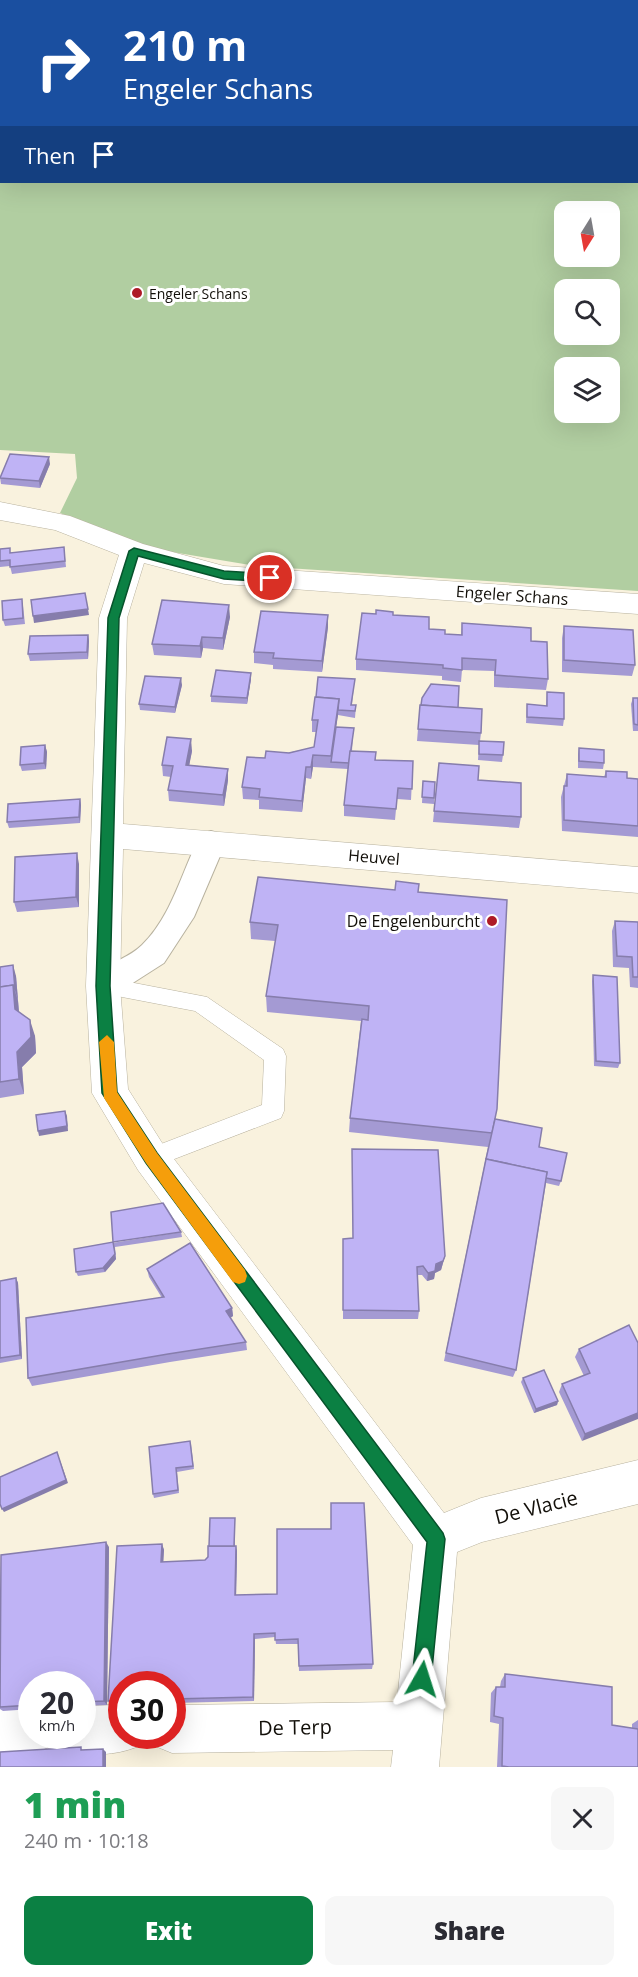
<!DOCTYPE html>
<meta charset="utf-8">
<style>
:root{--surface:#fff;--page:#f7f7f7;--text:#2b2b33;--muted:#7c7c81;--accent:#0b8043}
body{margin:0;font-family:"Open Sans",sans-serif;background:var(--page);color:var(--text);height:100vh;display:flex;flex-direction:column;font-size:22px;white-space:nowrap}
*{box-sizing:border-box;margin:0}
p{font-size:20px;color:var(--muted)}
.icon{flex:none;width:33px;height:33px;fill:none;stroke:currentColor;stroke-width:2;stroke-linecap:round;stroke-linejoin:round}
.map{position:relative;height:1767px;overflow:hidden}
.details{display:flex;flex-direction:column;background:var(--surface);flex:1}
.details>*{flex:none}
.guide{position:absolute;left:0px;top:0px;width:639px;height:183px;box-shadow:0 6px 24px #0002;background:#1a4fa0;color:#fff;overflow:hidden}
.needle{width:39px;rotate:191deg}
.controls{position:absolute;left:554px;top:201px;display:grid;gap:12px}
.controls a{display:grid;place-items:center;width:66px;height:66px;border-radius:12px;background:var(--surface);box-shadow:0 6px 24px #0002;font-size:30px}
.speed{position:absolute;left:18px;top:1671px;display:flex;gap:12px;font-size:30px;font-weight:700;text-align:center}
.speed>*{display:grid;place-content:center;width:78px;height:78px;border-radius:50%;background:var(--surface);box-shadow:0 6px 24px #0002;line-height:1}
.speed small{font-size:15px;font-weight:400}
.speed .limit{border:9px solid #d22;background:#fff;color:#111}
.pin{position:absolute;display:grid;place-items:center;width:51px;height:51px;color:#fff;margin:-26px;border:3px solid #fff;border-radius:50%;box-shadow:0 2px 6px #0007}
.me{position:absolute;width:66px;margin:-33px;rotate:6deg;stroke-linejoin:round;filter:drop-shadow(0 0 4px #0008)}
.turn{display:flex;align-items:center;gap:21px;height:126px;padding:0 24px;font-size:27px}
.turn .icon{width:78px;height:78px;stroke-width:2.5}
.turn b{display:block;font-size:42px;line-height:51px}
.then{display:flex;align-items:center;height:57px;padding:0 24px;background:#0003;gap:12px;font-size:22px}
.round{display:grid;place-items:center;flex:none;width:63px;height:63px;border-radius:12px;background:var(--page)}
.headline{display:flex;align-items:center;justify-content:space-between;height:102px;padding:0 24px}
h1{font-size:36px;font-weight:800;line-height:45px;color:#1e9e55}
.button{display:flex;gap:12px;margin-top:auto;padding:12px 24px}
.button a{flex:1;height:69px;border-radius:12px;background:var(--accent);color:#fff;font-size:24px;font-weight:800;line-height:69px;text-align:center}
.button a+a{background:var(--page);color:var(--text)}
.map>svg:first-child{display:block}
.green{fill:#b1cea1;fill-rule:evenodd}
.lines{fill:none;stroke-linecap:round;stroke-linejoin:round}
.service-casing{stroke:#b8b29f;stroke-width:1}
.pedestrian-casing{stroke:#b8b29f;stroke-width:2}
.minor-casing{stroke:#b8b29f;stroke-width:1}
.service{fill:#fff;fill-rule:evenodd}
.pedestrian{fill:#fff;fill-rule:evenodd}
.minor{fill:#fff;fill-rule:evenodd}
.wall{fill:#a49ad3}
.shaded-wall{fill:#867dac}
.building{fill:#bfb3f5;stroke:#867dac;stroke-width:1.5}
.route{fill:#0b8043;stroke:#07532c;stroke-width:1.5}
.slow{fill:#f59e0b}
.poi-dot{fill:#ae1b27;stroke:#fff;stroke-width:2}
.labels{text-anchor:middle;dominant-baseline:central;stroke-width:6;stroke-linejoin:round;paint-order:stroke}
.far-poi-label{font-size:14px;fill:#120f09;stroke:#fff;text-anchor:start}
.street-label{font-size:16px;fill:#120f09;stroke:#fff}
.poi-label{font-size:16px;fill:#120f09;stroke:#fff;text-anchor:end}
.near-street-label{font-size:20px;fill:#120f09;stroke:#fff}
</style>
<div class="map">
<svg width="638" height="1767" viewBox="0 0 638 1767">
<rect width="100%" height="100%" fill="#f9f2de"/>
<path class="green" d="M0 0H431L2 2V182H638V31V591L256 566 148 548 60 513 77 478 75 454 0 450ZM564 212H609V256H564ZM564 290H609V334H564ZM564 368H609V412H564Z"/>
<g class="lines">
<g class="service-casing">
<path id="service" d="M103 977 207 997 283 1049 286 1056 284 1111 281 1118 151 1168 143 1165 140 1158 143 1151 262 1105 264 1060 195 1011 96 992 93 986 96 980Z"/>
</g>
<g class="pedestrian-casing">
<path id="pedestrian" d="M211 831 221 834 226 842 194 917 164 963 114 995 103 999 92 995 87 986C98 965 126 961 142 945 172 916 182 870 201 834Z"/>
</g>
<g class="minor-casing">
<g id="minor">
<path d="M0 502 70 516 143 544 224 566 638 594V614L224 584 144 563 127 618 123 824 638 867V893L123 849 120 986 128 1089 164 1146 444 1513 481 1498 638 1460V1504L482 1542 457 1552 439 1767H391L393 1750 172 1753 155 1746 151 1736H172V1705L397 1702 413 1545 138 1170 92 1093 86 986 99 618 119 555 55 530 0 520Z"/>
<path d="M122 1705V1736H143L139 1746C115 1756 89 1757 65 1747L60 1736H82V1706Z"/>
<path d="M32 1706V1736H54L49 1747 32 1754 0 1755V1707Z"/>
</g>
</g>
<use href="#service" class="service"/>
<use href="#pedestrian" class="pedestrian"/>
<use href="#minor" class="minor"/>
</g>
<g class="wall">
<path d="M50 464 40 488 1 484 0 477Z"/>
<path d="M64 547 66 567 12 574 10 566 0 567V549L11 553Z"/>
<path d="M23 606 25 624 5 626 3 620Z"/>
<path d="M328 615V627L322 672 273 669V665L254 663V652Z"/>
<path d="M393 615 429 629 445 634 461 635 462 623 531 641 548 679 546 690 494 687V671L462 670 461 682 442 680V676L356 670V659Z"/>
<path d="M230 617 223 650 203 648 201 658 154 655 152 644Z"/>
<path d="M564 626 635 665 632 676 562 672V638Z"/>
<path d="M88 635 89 641 88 659 30 661 28 654Z"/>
<path d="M251 673V679L247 704 211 702V696Z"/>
<path d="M182 685 175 713 140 710 139 704Z"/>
<path d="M354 685 352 705H356L355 718 338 715 336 727 353 735 352 751 376 752V760L413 761 411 800 397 799 395 820 344 816V805L348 769 313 767 311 779 306 778 302 812 259 809V800L243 799 242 787 265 758 314 747 316 732H312V720Z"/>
<path d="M547 692 564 719 563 726 526 723 527 704 546 706Z"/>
<path d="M633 698H638V731H633L631 704Z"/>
<path d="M420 705 458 707 481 733 480 741 503 755 502 762 478 760 479 745 417 741Z"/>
<path d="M45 745 47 752 46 769 22 771 20 765Z"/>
<path d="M579 748 604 763 603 769 578 768V754Z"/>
<path d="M192 751 189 765 228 769V780L224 806 169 801 168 790 171 777 163 776 162 765Z"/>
<path d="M439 763 478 780 521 817 519 828 433 822Z"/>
<path d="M606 771 627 778 638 779V837L562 831 561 797 567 774 604 777Z"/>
<path d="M423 781 435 782 434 804 422 803Z"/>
<path d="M80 799 81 805 80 823 9 828 7 822Z"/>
<path d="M79 864V907L17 912 14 902Z"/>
<path d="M418 892 495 1120 539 1147 561 1181 559 1186 546 1183 516 1370 513 1377 444 1361 488 1147 349 1132 350 1118 361 1021 267 1012 266 996 275 941 251 939 250 922Z"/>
<path d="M615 921 638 922V988L630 987 629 968 613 967 612 931Z"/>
<path d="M0 967 16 976 19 1012 35 1036 36 1053 22 1067 24 1094 0 1098Z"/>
<path d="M593 975 620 1063 618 1068 594 1066 592 981Z"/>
<path d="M352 1149 445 1256 441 1270 435 1273 434 1279 427 1281 422 1275H417L419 1311 418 1319H343V1248L353 1238Z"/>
<path d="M181 1232 182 1237 115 1247 116 1259 105 1272 78 1276 76 1272 74 1249Z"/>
<path d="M147 1269 232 1308 233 1316 230 1318 246 1342 247 1350 170 1362 32 1386 28 1378 162 1298 149 1277Z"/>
<path d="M16 1278 18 1283 22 1359 0 1363V1281Z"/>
<path d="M638 1343 582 1441 559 1392 562 1384 584 1376 575 1357 579 1349Z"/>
<path d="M523 1378 558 1401 557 1405 534 1413 521 1382Z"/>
<path d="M191 1444 194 1469 177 1472 179 1493 154 1498 153 1494Z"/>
<path d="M235 1518V1546L237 1551 236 1595 373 1664 372 1669 299 1671 298 1644H276L275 1637 255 1639 254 1701 172 1703V1684H122V1704L111 1705 108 1701 162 1544 164 1550 163 1562 205 1560Z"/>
<path d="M109 1547 107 1705 82 1706V1684H32V1709L3 1711 0 1709V1619Z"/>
<path d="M505 1674 612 1725 632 1728V1724L638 1720V1767H497L499 1724 490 1722 491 1693 496 1687H500L501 1681Z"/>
</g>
<g class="shaded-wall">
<path d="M49 457 50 464 40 488 39 481Z"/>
<path d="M229 605 230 617 223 650V638Z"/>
<path d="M88 609 89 615 34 623 33 616Z"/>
<path d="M328 615V627L322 672V661Z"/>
<path d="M88 635 89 641 88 659 87 652Z"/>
<path d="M202 637 203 648 201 658 200 646Z"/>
<path d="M251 673V679L247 704V698Z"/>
<path d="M181 678 182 685 175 713V707Z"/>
<path d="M339 699 338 715 331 762V756Z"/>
<path d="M191 739 192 751 187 777 186 765Z"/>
<path d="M45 745 47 752 46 769 44 763Z"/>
<path d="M313 755V767L311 779V767Z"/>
<path d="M306 767V778L302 812V801Z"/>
<path d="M228 769V780L224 806 223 795Z"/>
<path d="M80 799 81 805 80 823 79 817Z"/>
<path d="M77 853 79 864V907L76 897Z"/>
<path d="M13 965 16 976 18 1001 15 990Z"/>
<path d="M13 985 18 1001 20 1025 15 1009Z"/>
<path d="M30 1020 35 1036 36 1053 22 1067 24 1094 19 1079 17 1052Z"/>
<path d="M65 1111 67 1116 68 1131 39 1136 38 1131Z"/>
<path d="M113 1242 116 1259 105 1272 103 1268Z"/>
<path d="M445 1256 441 1270 435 1273 434 1279 427 1281 428 1273Z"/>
<path d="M16 1278 18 1283 22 1359 20 1355Z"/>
<path d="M232 1308 233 1316 227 1320 226 1311Z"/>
<path d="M558 1401 557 1405 534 1413 536 1409Z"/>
<path d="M638 1413V1419L582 1441 585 1434Z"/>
<path d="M57 1452 68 1483 4 1512 2 1509Z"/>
<path d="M106 1542 109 1547 107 1705 104 1701Z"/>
<path d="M162 1544 164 1550 163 1567 161 1562Z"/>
<path d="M236 1546 237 1551 236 1600 235 1595Z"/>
<path d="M254 1634 255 1639 254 1701 253 1697Z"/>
<path d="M103 1749 106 1752V1767H103Z"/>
</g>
<g class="building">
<path d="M10 454 49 457 39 481 0 478Z"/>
<path d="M64 547 65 561 10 567V560L0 561V549L10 548V553Z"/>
<path d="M85 593 88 609 33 616 31 600Z"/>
<path d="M22 599 23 618 3 620 2 601Z"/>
<path d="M162 600 229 605 223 638 202 637 200 646 152 644Z"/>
<path d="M376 610 393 612V615L429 617V629L445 630V634L462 635V623L531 628V641L547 642 548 679 495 675 496 660 462 658V670L443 668V665L356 659 362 613 376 614Z"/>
<path d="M261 611 328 615 322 661 273 658 274 653 254 652Z"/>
<path d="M564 626 633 630 635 665 564 660Z"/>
<path d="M88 635 87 652 28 654 30 636Z"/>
<path d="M216 670 251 673 247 698 211 696Z"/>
<path d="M145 676 181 678 175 707 139 704Z"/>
<path d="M318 677 355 679 351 705H356L355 711 338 710 339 699 316 697Z"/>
<path d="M431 684 459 686 458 708 421 705 422 698Z"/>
<path d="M547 692 564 693V719L527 717V704L547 706Z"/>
<path d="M315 697 339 699 331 756 313 755 311 767H306L302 801 259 797 260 789 242 787 247 757 265 758 266 751 289 753 314 747 318 720H312Z"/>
<path d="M633 698H638V725L634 724Z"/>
<path d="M420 705 482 709 481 733 418 729Z"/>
<path d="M336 727 354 728 349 763 331 762Z"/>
<path d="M167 737 191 739 186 765 228 769 223 795 168 790 173 766 162 765Z"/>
<path d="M479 741 504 742 503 755 479 754Z"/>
<path d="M45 745 44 763 20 765 21 747Z"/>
<path d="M579 748 604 750V763L579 761Z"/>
<path d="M350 751 376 752 375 760 413 761 412 789 398 788 396 809 344 805Z"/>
<path d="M439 763 479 766 478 780 521 783V817L434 811Z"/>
<path d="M606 771 627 772V778L638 779V826L564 820V786H567V774L606 777Z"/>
<path d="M423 781 435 782 434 798 422 797Z"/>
<path d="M80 799 79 817 7 822 8 804Z"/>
<path d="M77 853 76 897 14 902 15 857Z"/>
<path d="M258 877 395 890 396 881 419 884 418 892 507 900 497 1109 492 1133 350 1118 362 1019 368 1020 369 1006 266 996 278 925 250 922Z"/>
<path d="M615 921 638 922V977H633L632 957 617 956Z"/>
<path d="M13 965 15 990 13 985 0 987V967Z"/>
<path d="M593 975 617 977 620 1063 596 1061Z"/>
<path d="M13 985 15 1009 30 1020 31 1037 17 1052 19 1079 0 1082V987Z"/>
<path d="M65 1111 67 1126 38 1131 36 1115Z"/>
<path d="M495 1119 542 1128 539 1147 567 1153 561 1181 546 1178 547 1172 486 1159Z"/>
<path d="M352 1149 438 1150 445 1256 443 1261 436 1264 435 1271 428 1273 423 1266 417 1267 419 1311 343 1310V1239L353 1238Z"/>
<path d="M486 1159 547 1172 516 1370 446 1353Z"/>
<path d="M163 1203 181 1232 113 1242 111 1212Z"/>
<path d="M113 1242 115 1254 103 1268 76 1272 74 1249Z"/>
<path d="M190 1243 232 1308 226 1311 246 1342 168 1354 28 1378 26 1318 164 1297 147 1269Z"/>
<path d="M16 1278 20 1355 0 1358V1281Z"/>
<path d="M629 1325 638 1343V1413L585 1434 562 1384 590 1373 579 1349Z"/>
<path d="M544 1370 558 1401 536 1409 523 1378Z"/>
<path d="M190 1441 193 1466 176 1468 178 1490 153 1494 149 1447Z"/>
<path d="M57 1452 66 1480 2 1509 0 1504V1477Z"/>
<path d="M331 1503H364L373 1664 299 1666 298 1639 275 1640V1633L254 1634 253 1697 172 1699V1684H122V1700L108 1701 117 1546 162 1544 161 1562 205 1560 208 1557V1546H236L235 1595 277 1594V1529H331Z"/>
<path d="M210 1518H235L234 1546H209Z"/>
<path d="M106 1542 104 1701 82 1702V1684H32V1705L0 1707 1 1555Z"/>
<path d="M505 1674 612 1687V1725L638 1729V1767H509L502 1766 503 1718 494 1716 496 1687H505Z"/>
<path d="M81 1747V1750L103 1749V1767H0V1752Z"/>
</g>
<path class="route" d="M134 548 224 571 270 574 276 578 270 582 224 579 138 556 119 618 110 986 117 1092 157 1153 443 1533 445 1539 431 1679 428 1686 422 1689 415 1686 412 1679 427 1542 146 1163 102 1093 96 986 108 618 129 551Z"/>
<path class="slow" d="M107 1035 114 1042 117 1092 157 1153 245 1270 247 1276 245 1282 239 1284 233 1282 146 1163 104 1098 99 1042Z"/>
<g class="poi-dot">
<circle cx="137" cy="293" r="6"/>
<circle cx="492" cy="921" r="6"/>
</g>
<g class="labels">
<g class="far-poi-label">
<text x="149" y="293">Engeler Schans</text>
</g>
<g class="street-label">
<text transform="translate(512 595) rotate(4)">Engeler Schans</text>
<text transform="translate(374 857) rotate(5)">Heuvel</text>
</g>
<g class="poi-label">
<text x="480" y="921">De Engelenburcht</text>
</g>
<g class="near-street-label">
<text transform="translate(536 1507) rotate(-14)">De Vlacie</text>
<text transform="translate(295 1727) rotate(-1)">De Terp</text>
</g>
</g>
</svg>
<div class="controls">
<a><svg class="needle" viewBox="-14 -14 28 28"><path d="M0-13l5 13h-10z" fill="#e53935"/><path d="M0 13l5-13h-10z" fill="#7c7c81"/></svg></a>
<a><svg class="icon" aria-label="search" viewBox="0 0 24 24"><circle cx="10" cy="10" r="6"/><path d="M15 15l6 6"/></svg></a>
<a><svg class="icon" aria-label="layers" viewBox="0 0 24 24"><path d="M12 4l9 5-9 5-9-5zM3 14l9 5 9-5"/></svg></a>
</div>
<div class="speed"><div>20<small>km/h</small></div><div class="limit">30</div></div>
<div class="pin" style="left:270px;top:578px;background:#d93025"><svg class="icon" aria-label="arrive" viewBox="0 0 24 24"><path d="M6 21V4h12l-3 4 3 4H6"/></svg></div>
<svg class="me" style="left:422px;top:1679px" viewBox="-20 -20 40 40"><path d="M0-17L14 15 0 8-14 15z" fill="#0b8043" stroke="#fff" stroke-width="4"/></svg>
<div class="guide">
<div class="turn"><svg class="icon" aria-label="right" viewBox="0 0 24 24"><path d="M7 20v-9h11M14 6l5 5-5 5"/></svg><div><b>210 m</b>Engeler Schans</div></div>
<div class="then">Then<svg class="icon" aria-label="arrive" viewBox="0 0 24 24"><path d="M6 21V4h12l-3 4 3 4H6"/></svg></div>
</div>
</div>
<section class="details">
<div class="headline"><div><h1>1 min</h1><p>240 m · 10:18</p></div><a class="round"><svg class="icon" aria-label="close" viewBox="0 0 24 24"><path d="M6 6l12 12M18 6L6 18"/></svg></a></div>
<div class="button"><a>Exit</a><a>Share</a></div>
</section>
